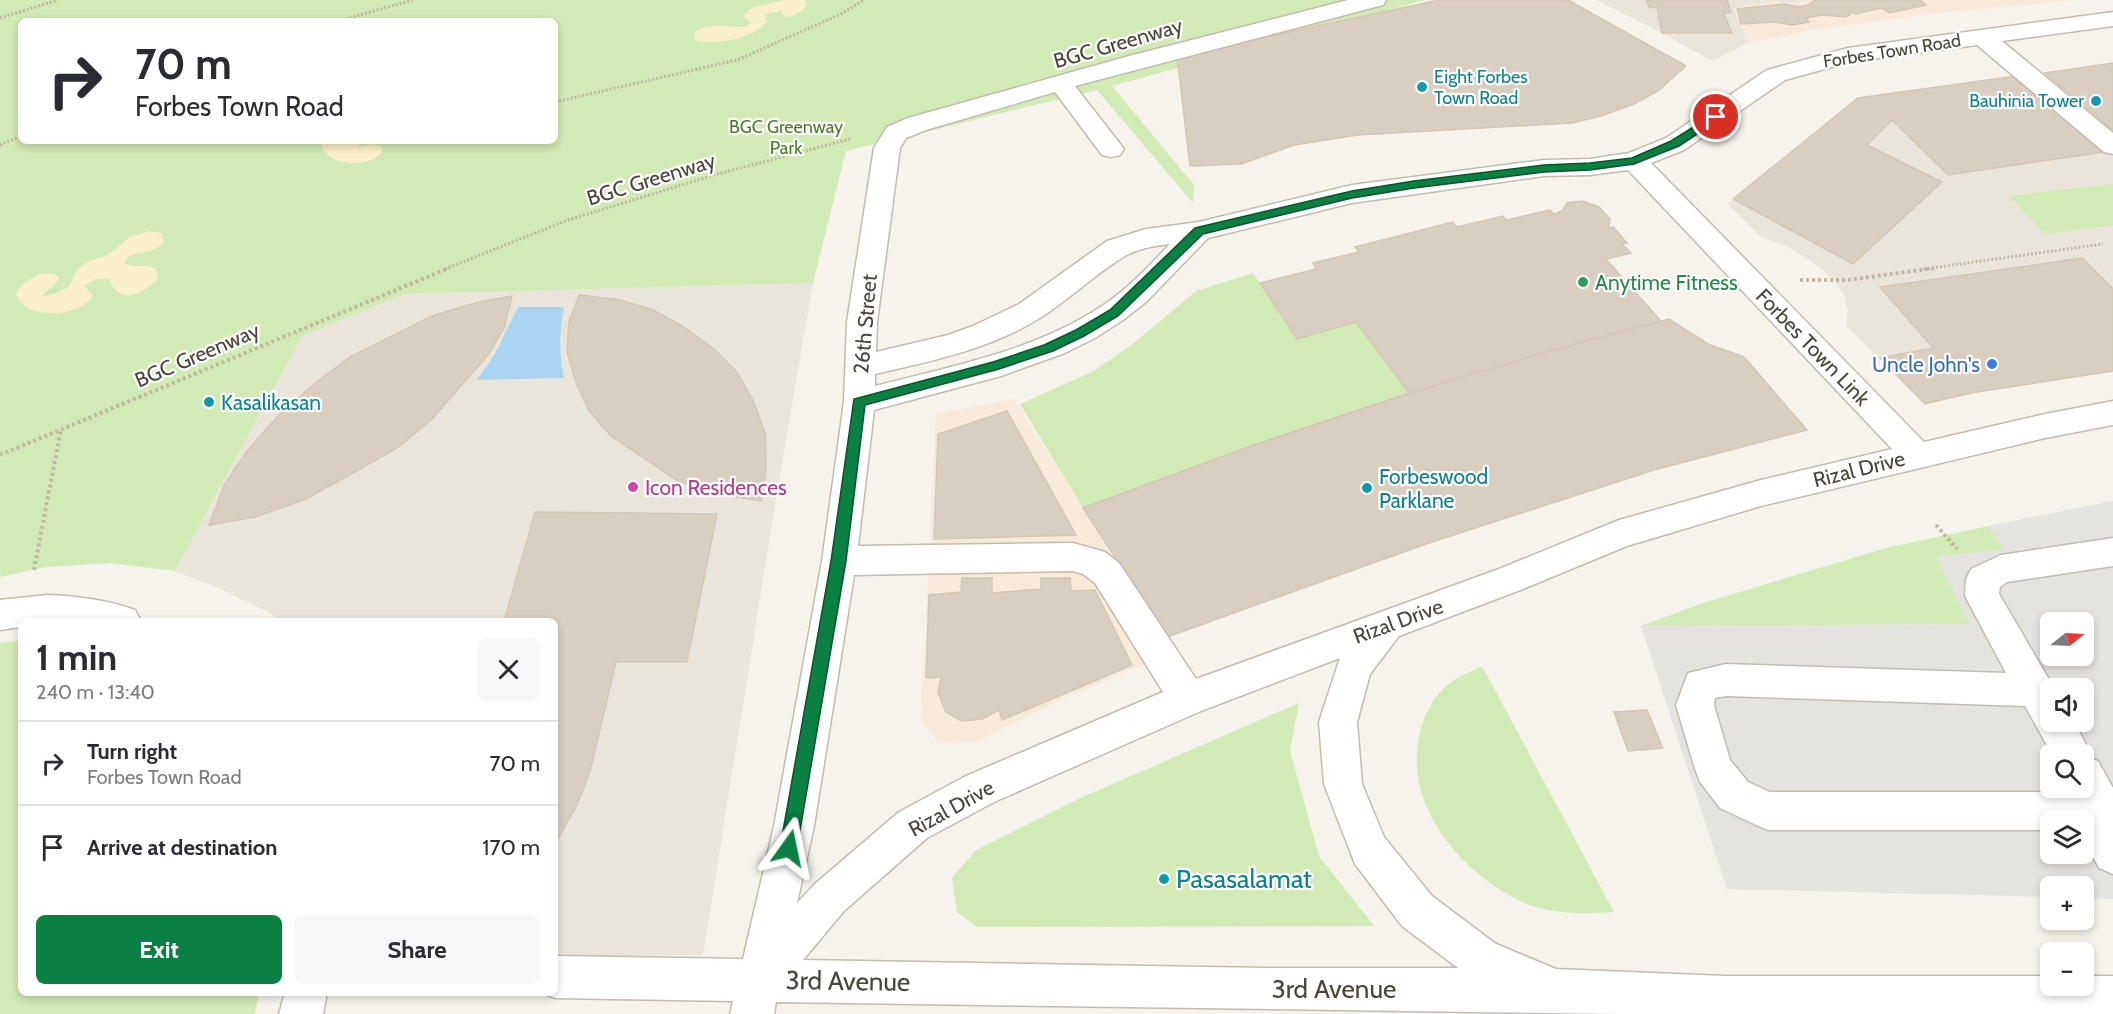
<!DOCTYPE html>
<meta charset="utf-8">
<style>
:root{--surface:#fff;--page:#f7f7f7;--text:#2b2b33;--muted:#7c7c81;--line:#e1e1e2;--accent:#0b8043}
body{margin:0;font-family:Cabin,sans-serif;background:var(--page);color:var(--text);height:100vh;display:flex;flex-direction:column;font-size:22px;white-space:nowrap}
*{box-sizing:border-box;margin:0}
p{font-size:20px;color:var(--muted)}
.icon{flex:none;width:33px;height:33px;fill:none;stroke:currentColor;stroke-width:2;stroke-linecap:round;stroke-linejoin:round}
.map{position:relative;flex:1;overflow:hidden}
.side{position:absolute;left:18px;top:618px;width:540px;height:378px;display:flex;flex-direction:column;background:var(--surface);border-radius:9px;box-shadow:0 3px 9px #0003}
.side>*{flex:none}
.guide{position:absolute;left:18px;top:18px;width:540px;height:126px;border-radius:9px;box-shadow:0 3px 9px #0003;background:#fff;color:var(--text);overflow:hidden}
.needle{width:39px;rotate:72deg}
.tools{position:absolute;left:2040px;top:612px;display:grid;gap:12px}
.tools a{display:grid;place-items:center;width:54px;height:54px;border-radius:9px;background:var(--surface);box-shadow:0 3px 9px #0003;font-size:30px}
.pin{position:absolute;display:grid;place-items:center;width:51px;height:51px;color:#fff;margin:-26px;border:3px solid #fff;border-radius:50%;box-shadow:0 2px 6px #0007}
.me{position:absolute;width:66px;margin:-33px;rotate:12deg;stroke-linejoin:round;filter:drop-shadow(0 0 4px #0008)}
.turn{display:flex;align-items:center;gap:21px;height:126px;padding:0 18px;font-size:27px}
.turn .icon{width:78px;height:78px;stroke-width:2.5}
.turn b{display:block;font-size:42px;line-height:51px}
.round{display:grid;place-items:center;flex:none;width:63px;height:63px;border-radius:9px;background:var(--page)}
.overview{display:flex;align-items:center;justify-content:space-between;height:102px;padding:0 18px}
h1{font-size:36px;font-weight:700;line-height:45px}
.action{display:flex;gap:12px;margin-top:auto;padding:12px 18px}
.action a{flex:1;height:69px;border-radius:9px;background:var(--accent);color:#fff;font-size:24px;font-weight:700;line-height:69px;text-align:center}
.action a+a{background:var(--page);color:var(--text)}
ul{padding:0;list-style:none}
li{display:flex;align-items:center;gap:18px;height:84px;padding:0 18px;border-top:2px solid var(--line)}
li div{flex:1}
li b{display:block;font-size:22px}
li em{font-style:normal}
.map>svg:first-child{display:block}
.residential{fill:#eae5da}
.commercial{fill:#f7ead8}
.green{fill:#d2eab5;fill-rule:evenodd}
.sand{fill:#f9efc9}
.parking{fill:#e5e3e0;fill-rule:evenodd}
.water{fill:#a9d4f2}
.building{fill:#d8cfc1;stroke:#d3c7b4;stroke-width:1.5}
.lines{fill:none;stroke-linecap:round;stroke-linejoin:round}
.minor-casing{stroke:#c2bbae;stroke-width:3}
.path-far1{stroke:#c4b79f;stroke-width:3;stroke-dasharray:2 2;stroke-linecap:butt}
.path{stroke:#c4b79f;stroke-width:4;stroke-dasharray:3 3;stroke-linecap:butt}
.minor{fill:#fff;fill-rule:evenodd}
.route{fill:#0b8043;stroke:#07532c;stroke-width:1.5}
.culture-dot{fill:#0f9aa8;stroke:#fff;stroke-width:2}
.leisure-dot{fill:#2e9e5b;stroke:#fff;stroke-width:2}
.shop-dot{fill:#3f7fe0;stroke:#fff;stroke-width:2}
.hotel-dot{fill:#d1479c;stroke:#fff;stroke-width:2}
.labels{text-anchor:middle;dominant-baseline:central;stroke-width:4.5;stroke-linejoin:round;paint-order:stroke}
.far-street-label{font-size:18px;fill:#4b4439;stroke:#fff}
.far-culture-label{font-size:18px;fill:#0d838f;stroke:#fff;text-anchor:start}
.far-park-label{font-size:18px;fill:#4a7f2a;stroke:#fff}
.street-label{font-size:21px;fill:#4b4439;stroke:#fff}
.leisure-label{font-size:21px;fill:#27864d;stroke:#fff;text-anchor:start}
.shop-label{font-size:21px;fill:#366cbe;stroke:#fff;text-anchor:end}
.culture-label{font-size:21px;fill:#0d838f;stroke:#fff;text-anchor:start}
.hotel-label{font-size:21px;fill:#b23c85;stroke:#fff;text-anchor:start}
.near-culture-label{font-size:26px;fill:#0d838f;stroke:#fff;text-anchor:start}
.near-street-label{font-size:26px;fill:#4b4439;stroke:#fff}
</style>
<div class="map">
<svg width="2113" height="1014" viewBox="0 0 2113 1014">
<rect width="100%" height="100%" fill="#f6f3ec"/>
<g class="residential">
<path d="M1596 0H1812L1790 3 1777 1 1734 8 1748 43 1712 61 1662 33Z"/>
<path d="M2113 63V371L1971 393 1925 404 1846 325 1848 311 1844 295 1834 280 1810 260 1786 246 1761 237 1728 204 1858 98Z"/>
<path d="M813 283 775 505 703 955 555 957V621H281L270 613 221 589 175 571 302 336 404 294Z"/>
</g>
<g class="commercial">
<path d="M1812 0H2075L1938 13 1807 31 1748 43 1733 8 1777 1 1790 3Z"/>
<path d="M1014 399 1173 652 1049 705 976 742 939 743 921 720 936 414Z"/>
</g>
<g class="green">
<path d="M0 0H1425L1112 86 1194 185 1193 203 1097 90 846 151 813 283 404 294 302 336 175 571 111 563 47 567 0 577ZM21 21H555V141H21Z"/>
<path d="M2113 184V225L2045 234 2009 196Z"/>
<path d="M1253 273 1297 339 1356 322 1409 393 1254 445 1083 508 1020 404 1094 371 1134 343 1196 291Z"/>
<path d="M1988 526 2005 549 1969 624 1641 626 1700 604 1886 548Z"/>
<path d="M21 640V993H259L255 1014H0V643Z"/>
<path d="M1482 666 1614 912C1583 914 1549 915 1520 901 1460 871 1402 804 1420 733 1424 714 1434 695 1450 683 1459 676 1472 671 1482 666Z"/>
<path d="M1299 703 1290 751 1319 856 1374 926 977 927 957 912 952 878 976 850 1078 799Z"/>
</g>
<g class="sand">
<path d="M784 0H805L806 6C800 13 794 17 785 17L781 11 769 13 765 15 767 21C753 40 715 45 694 40L695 32C711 22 726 28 744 27L751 22 743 17 746 12 754 7Z"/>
<path d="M320 141H368L359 145V147L372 144 382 147V153C366 169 325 167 320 141Z"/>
<path d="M149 231 162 233 164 241C154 254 142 251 129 256L124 263C133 269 146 263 156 269L158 279C141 295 120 306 109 279H96L84 286 93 295C81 319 21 320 16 293 24 280 45 267 59 277 56 289 44 289 43 296L54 294 68 287 77 270 87 262 108 255 130 237Z"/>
</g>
<path class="parking" d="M2113 501V899L2084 898V886H2050V897L1727 889 1641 626 1969 624 1936 557 2004 549 1988 526ZM2050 622H2084V656H2050ZM2050 688H2084V722H2050ZM2050 754H2084V788H2050ZM2050 820H2084V854H2050Z"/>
<path class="water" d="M518 307H564C559 332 559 353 564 378L477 380 495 354Z"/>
<g class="building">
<path d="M1439 0H1568L1686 66 1658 91 1634 104 1601 116 1572 123 1358 135 1294 145 1241 164 1190 166 1177 56Z"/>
<path d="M1647 0H1727L1731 13H1724L1732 33H1662L1657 8 1649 7Z"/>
<path d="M1814 0H1920L1926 5 1889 13 1882 8 1855 14 1851 11 1850 15 1846 17 1822 15 1806 18 1809 22 1792 25 1775 22 1741 24 1737 9 1784 4 1799 7 1811 4Z"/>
<path d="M2113 63V130L2045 73Z"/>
<path d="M2016 76 2103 152 1948 175 1892 120 1867 145 1942 182 1853 264 1733 199 1858 98Z"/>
<path d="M1582 201 1599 207 1610 219 1609 229 1613 227 1627 243 1622 244 1631 253 1606 259 1661 321 1557 349 1409 393 1356 322 1297 339 1260 283 1316 269 1313 263 1359 252 1355 247 1453 222 1457 227 1503 216 1506 220 1550 210 1554 214 1562 211 1567 203Z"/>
<path d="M2082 258 2113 289V371L1971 393 1925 404 1880 358 1933 348 1880 287Z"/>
<path d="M579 295 620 300 653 310 684 327 714 349 737 372 753 400 765 433 766 468 761 501 713 493 678 481 611 436 589 411 576 383 567 352 569 322Z"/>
<path d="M512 296 504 328 488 355 432 419 396 449 306 499 255 517 209 525 224 485 247 451 277 417 314 384 350 357 432 316 475 303Z"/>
<path d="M1669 319 1708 344 1744 357 1807 430 1654 470 1426 544 1167 637 1083 508 1254 445 1409 393 1557 349Z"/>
<path d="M1007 411 1076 535 934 539 938 434Z"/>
<path d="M535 512 717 514 687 662H616L590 771 577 805 555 844V621H504Z"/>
<path d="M962 578H992V593L1041 589V578H1070L1071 591 1095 590 1132 665 1002 720 999 710 982 719 961 721 946 712 938 692 941 677 926 678 929 595 961 592Z"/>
<path d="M1647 710 1663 748 1628 751 1614 712Z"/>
</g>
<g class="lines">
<g class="minor-casing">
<g id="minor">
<path d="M1348 0H1386L1383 5 1075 86 1124 149 1120 155 1111 157 1102 155 1055 92 926 130 906 138 900 148 877 322 876 352 948 335 973 326 1019 304 1107 241 1146 229 1199 222 1352 185 1544 160 1590 159 1629 153 1666 138 1767 70 1848 48 2113 12V26L2002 41 2113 133V154L2104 152 1977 45 1850 62 1785 80 1684 150 1651 163 1924 442 2045 414 2113 401V425L2045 438 1761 506 1627 546 1523 589 1399 636 1370 674 1357 722 1362 784 1384 837 1432 896 1496 944 1556 969 1725 976H2050V986H2084V976H2113V1014H1620L776 1002 774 1014H730L733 1001 555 998 542 993H555V956L743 959 774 826 822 561 844 402 847 322 874 148 887 127 908 118 1129 56ZM1628 170 1892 449 1761 480 1619 520 1499 569 1196 679 1119 563 1105 552 1073 543 858 546 874 410 1001 376 1065 353 1095 338 1123 320 1146 302 1208 238 1352 203 1544 176 1590 175ZM1170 244C1149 266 1128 289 1102 306 1034 351 953 366 875 386V374C932 361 990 349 1040 318 1070 299 1095 274 1125 256 1139 248 1155 246 1170 244ZM1073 571 1083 574 1095 583 1163 692 966 776 899 812 816 883 797 903 814 826 854 575ZM1340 658 1319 722 1324 784 1355 864 1402 926 1458 968H1265L803 960 844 911 927 838 994 802 1201 711Z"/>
<path d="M2113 538V566L2007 582 2000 587 1999 594 2054 688H2050V722H2074L2091 754 2089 758 2098 761 2113 788V874L2099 868 2084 839V820H2050V830H1768L1754 824 1720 808 1700 782 1695 769 1676 705 1688 673 1726 664 2006 673 1965 596 1966 579 1971 569 2001 555ZM1726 696 2025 706 2052 754H2084V788H2071L2073 792H1770L1748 782 1730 760 1714 705 1715 698Z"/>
<path d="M47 595C77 596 107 600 135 610L141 621H21V627L0 630V600Z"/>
<path d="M285 993H327L323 1014H279Z"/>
</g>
</g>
<g class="path-far1">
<path d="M0 18 58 0"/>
<path d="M338 21 413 0"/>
<path d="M555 102 737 60 841 14 864 0"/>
<path d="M0 145 21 136"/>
<path d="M445 269 568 220 714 175 850 139"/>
<path d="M1924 269 2103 244"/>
</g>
<g class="path">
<path d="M1800 280H1848L1935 268"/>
<path d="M0 455 449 268"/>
<path d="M1936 525 1957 549"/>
<path d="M34 570 61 429"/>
</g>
<use href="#minor" class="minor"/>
</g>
<path class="route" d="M1716 113 1721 117 1720 119 1679 146 1634 164 1590 170 1544 172 1414 188 1352 198 1203 234 1118 316 1084 336 1053 351 999 369 865 405 846 561 797 848 794 853 789 856 783 853 780 848 831 561 854 399 993 362 1044 345 1076 330 1110 310 1195 228 1352 191 1414 181 1544 165 1590 163 1632 158 1671 141Z"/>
<g class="culture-dot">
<circle cx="1422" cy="87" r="6"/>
<circle cx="2096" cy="101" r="6"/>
<circle cx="209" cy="402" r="6"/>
<circle cx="1367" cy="488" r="6"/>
<circle cx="1164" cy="879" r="6"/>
</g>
<circle class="leisure-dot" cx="1583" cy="282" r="6"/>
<circle class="shop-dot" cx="1992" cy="364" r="6"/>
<circle class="hotel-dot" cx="633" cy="487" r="6"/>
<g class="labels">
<g class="far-street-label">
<text transform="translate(1892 51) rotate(-9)">Forbes Town Road</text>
</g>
<g class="far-culture-label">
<text x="1434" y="77">Eight Forbes<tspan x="1434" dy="21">Town Road</tspan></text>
<text x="2084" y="101" text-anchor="end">Bauhinia Tower</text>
</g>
<g class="far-park-label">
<text x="786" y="127">BGC Greenway<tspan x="786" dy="21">Park</tspan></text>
</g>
<g class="street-label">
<text transform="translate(1118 43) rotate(-16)">BGC Greenway</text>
<text transform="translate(651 179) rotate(-17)">BGC Greenway</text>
<text transform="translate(865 324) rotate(-85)">26th Street</text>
<text transform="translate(1813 347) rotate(46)">Forbes Town Link</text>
<text transform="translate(197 355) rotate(-23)">BGC Greenway</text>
<text transform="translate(1859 469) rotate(-14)">Rizal Drive</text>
<text transform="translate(1398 621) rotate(-20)">Rizal Drive</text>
<text transform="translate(951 808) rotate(-29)">Rizal Drive</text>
</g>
<g class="leisure-label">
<text x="1595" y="282">Anytime Fitness</text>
</g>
<g class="shop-label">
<text x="1980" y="364">Uncle John's</text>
</g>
<g class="culture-label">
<text x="221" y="402">Kasalikasan</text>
<text x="1379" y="476">Forbeswood<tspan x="1379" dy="24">Parklane</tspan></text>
</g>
<g class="hotel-label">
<text x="645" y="487">Icon Residences</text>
</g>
<g class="near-culture-label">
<text x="1176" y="879">Pasasalamat</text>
</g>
<g class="near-street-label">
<text transform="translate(848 981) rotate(1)">3rd Avenue</text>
<text x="1334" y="989">3rd Avenue</text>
</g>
</g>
</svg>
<div class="tools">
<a><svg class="needle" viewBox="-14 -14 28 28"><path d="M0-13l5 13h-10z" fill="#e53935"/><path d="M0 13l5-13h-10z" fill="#7c7c81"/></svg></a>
<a><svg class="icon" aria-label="sound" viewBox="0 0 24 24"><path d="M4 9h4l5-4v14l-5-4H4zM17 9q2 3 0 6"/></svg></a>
<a><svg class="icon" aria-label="search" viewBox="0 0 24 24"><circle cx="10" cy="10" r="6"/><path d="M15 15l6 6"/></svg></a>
<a><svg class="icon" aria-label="layers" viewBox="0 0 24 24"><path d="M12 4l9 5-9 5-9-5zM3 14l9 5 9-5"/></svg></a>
<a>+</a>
<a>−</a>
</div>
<div class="pin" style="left:1716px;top:117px;background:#d93025"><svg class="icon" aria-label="arrive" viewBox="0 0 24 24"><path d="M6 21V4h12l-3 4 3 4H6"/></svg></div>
<svg class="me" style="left:789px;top:848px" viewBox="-20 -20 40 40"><path d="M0-17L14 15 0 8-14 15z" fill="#0b8043" stroke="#fff" stroke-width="4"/></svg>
<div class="guide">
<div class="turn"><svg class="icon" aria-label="right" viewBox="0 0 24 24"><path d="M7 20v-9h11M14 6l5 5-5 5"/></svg><div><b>70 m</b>Forbes Town Road</div></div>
</div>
<section class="side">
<div class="overview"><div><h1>1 min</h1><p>240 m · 13:40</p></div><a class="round"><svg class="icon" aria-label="close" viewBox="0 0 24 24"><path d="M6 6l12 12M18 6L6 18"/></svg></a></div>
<ul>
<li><svg class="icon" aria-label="right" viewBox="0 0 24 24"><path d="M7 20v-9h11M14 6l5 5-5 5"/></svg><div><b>Turn right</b><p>Forbes Town Road</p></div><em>70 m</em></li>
<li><svg class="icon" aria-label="arrive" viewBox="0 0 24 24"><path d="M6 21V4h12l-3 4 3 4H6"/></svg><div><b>Arrive at destination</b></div><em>170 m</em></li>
</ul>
<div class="action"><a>Exit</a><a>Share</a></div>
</section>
</div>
